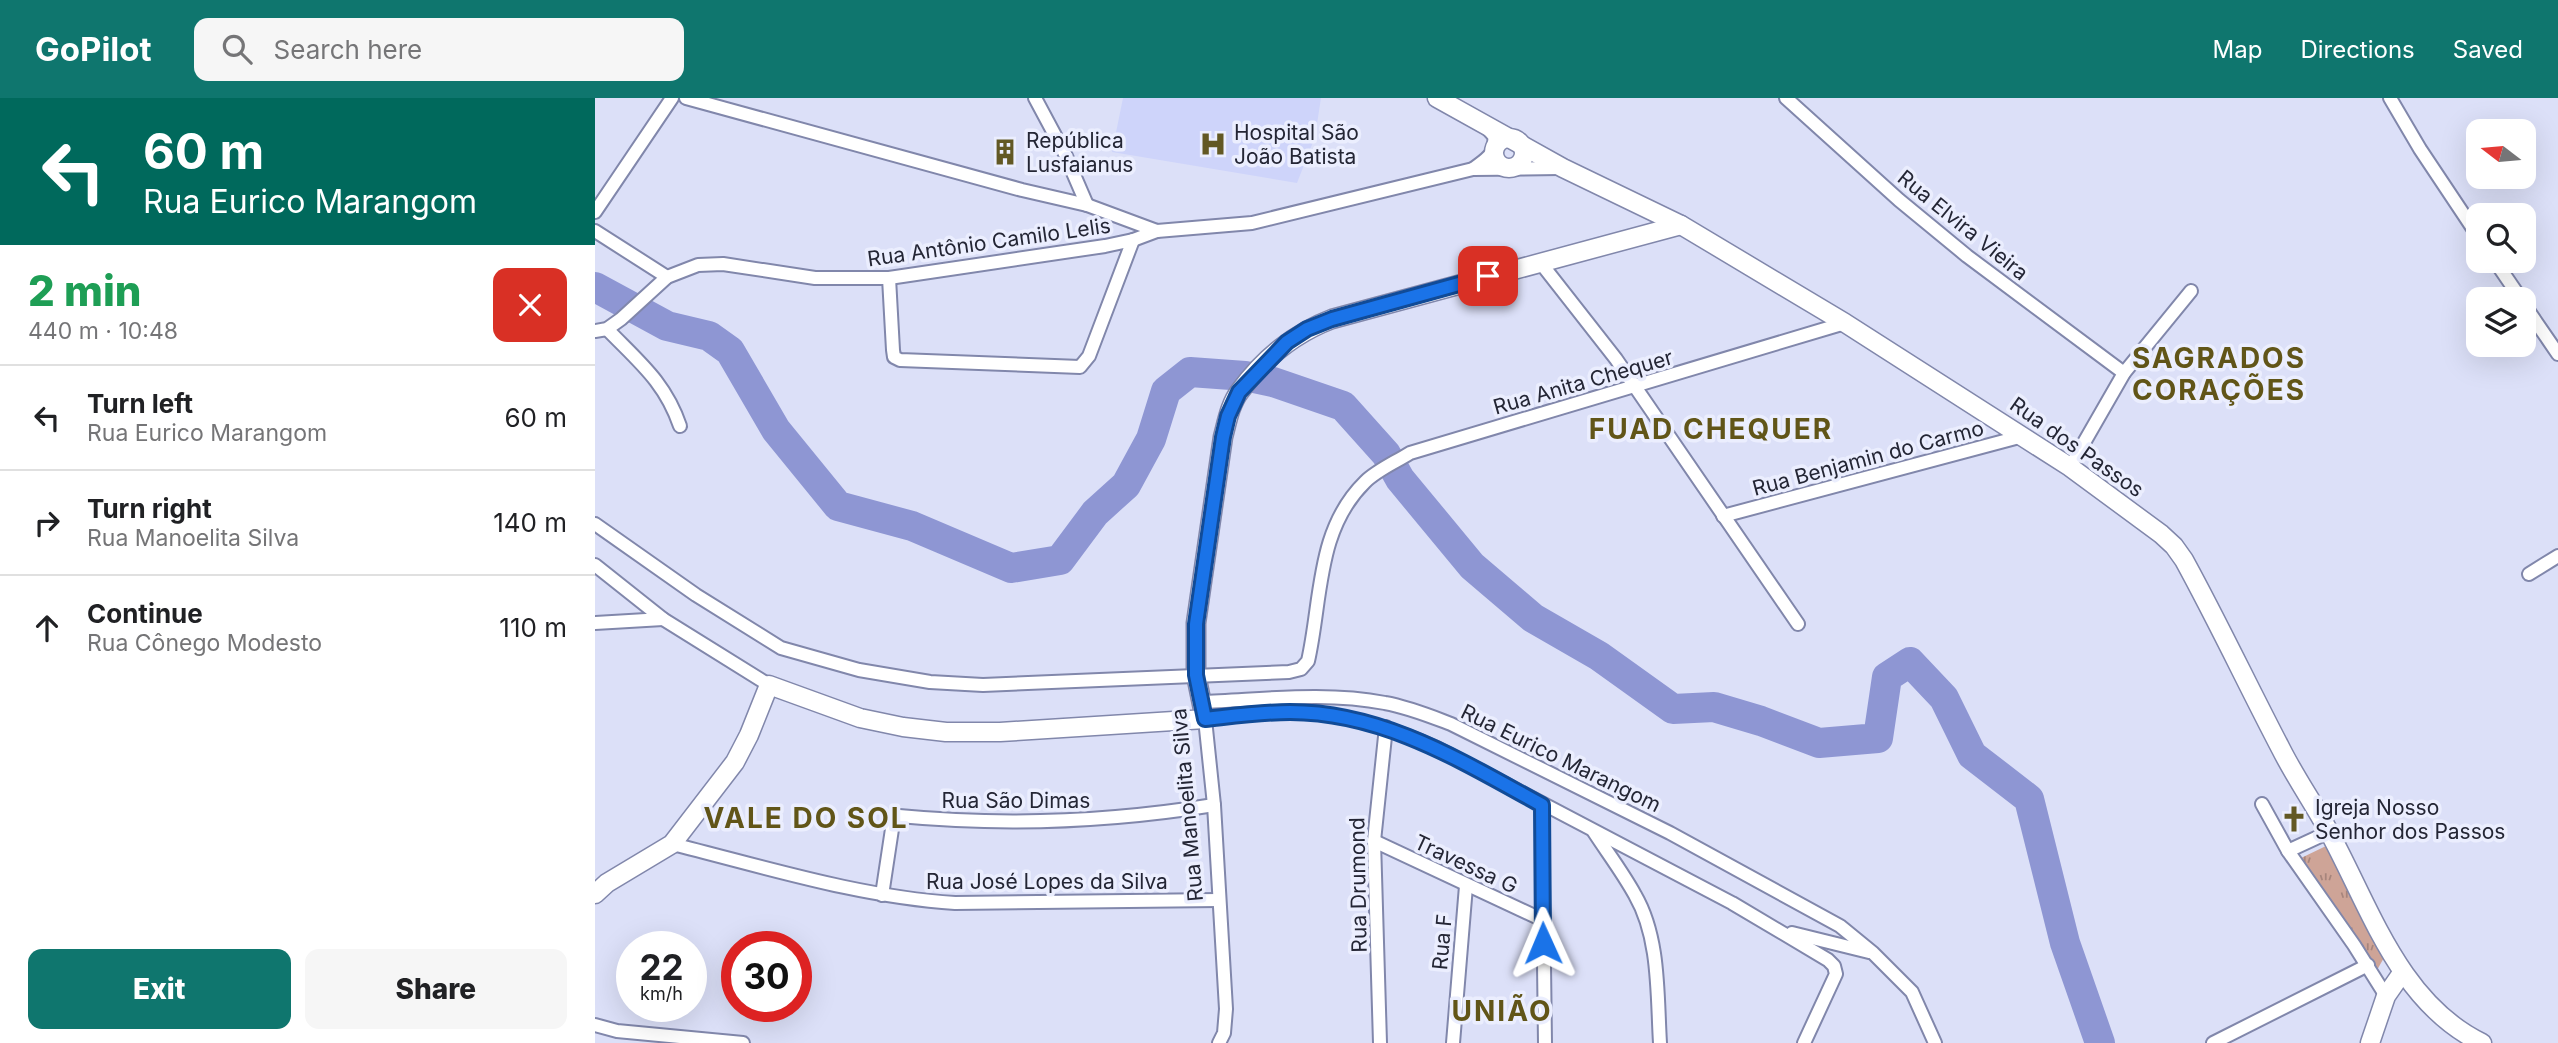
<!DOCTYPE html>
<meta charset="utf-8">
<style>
:root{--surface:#fff;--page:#f6f6f6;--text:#202124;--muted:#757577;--line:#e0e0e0;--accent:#0f766e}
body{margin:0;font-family:Inter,sans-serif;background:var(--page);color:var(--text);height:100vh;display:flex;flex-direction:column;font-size:26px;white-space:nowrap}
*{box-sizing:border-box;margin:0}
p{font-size:23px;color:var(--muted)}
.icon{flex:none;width:38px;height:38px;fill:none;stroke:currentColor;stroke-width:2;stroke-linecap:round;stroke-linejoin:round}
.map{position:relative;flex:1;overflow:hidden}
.drawer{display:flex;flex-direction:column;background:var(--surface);width:595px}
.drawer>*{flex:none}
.guide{background:#00695c;color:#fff;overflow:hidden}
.needle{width:46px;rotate:286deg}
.tools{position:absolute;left:1871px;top:21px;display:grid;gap:14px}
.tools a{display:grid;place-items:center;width:70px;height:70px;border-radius:14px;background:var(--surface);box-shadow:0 7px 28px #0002;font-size:35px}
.speed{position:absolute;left:21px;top:833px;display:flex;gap:14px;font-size:35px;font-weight:700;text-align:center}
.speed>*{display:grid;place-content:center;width:91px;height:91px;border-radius:50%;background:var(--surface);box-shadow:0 7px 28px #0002;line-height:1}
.speed small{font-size:18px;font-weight:400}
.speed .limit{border:10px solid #d22;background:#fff;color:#111}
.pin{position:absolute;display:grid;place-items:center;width:60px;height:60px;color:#fff;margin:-30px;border-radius:14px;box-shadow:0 4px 10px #0006}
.me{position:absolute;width:77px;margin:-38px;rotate:359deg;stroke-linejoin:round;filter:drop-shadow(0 0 5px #0008)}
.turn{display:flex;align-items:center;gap:24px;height:147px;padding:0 28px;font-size:32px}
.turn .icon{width:91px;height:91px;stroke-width:2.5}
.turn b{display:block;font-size:49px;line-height:60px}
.round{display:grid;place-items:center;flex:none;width:74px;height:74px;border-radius:14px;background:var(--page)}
.overview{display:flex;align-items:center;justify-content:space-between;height:119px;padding:0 28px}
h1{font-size:42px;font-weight:800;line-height:52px;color:#1e9e55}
.button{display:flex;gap:14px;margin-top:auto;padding:14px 28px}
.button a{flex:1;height:80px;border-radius:14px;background:var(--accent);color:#fff;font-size:28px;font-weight:800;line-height:80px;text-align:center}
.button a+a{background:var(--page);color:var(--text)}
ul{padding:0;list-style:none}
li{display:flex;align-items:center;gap:21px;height:105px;padding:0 28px;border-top:2px solid var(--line)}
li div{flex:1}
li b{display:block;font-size:26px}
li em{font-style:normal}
header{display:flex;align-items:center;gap:42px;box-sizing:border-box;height:98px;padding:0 35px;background:var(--accent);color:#fff}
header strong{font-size:33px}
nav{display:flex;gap:38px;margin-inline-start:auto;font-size:24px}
.search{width:490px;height:63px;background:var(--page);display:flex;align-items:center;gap:18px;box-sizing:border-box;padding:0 24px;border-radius:14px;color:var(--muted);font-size:26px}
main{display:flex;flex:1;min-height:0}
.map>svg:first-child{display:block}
.built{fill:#ced4fa}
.park{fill:url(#park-tufts)}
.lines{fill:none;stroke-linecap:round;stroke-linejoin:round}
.river{stroke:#8e96d3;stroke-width:30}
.street-casing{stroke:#8187ab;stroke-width:16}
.secondary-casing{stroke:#8187ab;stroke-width:21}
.street{stroke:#fff;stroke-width:12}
.secondary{stroke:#fff;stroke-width:18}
.route-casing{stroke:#114b97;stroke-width:18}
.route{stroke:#1a73e8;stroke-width:12}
.labels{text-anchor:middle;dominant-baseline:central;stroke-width:7;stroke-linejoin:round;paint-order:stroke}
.poi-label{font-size:21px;fill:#242635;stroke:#ebeefe;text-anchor:start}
.street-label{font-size:21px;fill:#242635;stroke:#ebeefe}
.district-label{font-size:28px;font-weight:bold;letter-spacing:2px;fill:#615518;stroke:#ebeefe}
</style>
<header>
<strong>GoPilot</strong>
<div class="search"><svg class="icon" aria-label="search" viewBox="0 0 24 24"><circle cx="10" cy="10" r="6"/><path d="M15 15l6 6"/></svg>Search here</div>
<nav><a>Map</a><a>Directions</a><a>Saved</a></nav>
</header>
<main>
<section class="drawer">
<div class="guide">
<div class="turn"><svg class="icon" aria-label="left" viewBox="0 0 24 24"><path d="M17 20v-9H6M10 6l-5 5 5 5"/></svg><div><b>60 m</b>Rua Eurico Marangom</div></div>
</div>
<div class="overview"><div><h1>2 min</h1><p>440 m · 10:48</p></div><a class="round" style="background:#d93025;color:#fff"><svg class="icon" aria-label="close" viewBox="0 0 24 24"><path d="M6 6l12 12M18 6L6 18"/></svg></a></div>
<ul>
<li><svg class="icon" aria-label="left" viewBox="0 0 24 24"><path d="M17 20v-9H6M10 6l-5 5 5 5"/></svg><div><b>Turn left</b><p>Rua Eurico Marangom</p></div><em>60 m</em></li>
<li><svg class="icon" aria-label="right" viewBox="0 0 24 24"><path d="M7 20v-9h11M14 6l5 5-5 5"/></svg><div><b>Turn right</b><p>Rua Manoelita Silva</p></div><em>140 m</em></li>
<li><svg class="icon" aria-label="ahead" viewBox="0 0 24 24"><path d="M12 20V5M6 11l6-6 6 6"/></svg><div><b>Continue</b><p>Rua Cônego Modesto</p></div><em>110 m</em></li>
</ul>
<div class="button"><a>Exit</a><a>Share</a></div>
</section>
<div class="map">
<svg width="1963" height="945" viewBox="0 0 1963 945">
<defs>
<pattern id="park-tufts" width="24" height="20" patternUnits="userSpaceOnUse" patternTransform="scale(1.75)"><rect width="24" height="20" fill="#cea497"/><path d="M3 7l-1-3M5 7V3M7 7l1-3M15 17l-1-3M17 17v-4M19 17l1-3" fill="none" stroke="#a7857c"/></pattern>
</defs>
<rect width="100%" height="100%" fill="#dce0f8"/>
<path class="built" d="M528 0H726L720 39 702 85 517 54Z"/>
<path class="park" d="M1731 748 1791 856 1781 874 1704 761Z"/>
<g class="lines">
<path class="river" d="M0 189 72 228 114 238 135 253 181 332 243 408 317 428 416 470 465 462 500 415 531 387 556 341 571 293 595 274 650 278 678 284 748 308 791 356 805 381 877 468 938 520 1004 558 1078 611 1119 609 1166 623 1224 645 1283 640 1292 579 1315 564 1349 600 1377 657 1434 701 1470 845 1505 945"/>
<g class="street-casing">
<g id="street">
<path d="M91 0 427 92 492 107 562 133 657 125 878 71 965 70"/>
<path d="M440 0 470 56 492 107"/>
<path d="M1191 0 1304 102 1372 158 1529 275"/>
<path d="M1795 0 1825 51 1883 138"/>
<path d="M878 71C891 61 902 56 899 38L891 29"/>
<path d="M0 114 77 0"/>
<path d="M0 133 72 179"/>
<path d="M1900 163 1926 201"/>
<path d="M945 164 1021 261 1203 526"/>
<path d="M294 180 298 252 299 259 305 262 485 269 494 258 538 142"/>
<path d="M1928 205 1963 256"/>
<path d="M12 231C44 264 70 284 85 328"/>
<path d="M0 233 12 231 26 221 72 179 103 167 128 166 220 180H294L510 148 538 142 562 133"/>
<path d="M1475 369 1529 275 1596 193"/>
<path d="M1128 418 1428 338"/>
<path d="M0 426 101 497 186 550 264 572 335 584 388 587 694 574 706 571 713 563C727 501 721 432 770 384 782 372 801 364 815 355L1250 225"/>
<path d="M0 467 68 521 174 587"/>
<path d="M1934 476 1963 458"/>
<path d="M0 525 68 521"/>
<path d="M606 604C666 602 730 593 790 605 813 609 835 618 856 626L1075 735 1245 828 1278 855 1317 894 1340 945"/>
<path d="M1667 706 1693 753 1759 847 1791 898"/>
<path d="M947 707 950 945"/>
<path d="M999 734C1012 754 1028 775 1040 797 1065 840 1062 897 1065 945"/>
<path d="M779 743 948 822"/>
<path d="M77 746C170 769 264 799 360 805L624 802"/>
<path d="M1693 753 1734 734"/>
<path d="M287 797 297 731 299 722 304 718C409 728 514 724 619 707"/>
<path d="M1197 835 1274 854"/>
<path d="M0 927 22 933 148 945"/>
<path d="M624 945 629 935 631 911 619 707 610 621C639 618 668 613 696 614 747 614 796 630 842 650L1137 805 1233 862 1239 868 1241 876 1209 945"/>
<path d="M785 945 779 743 791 629"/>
<path d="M858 945 871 788"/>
<path d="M1618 945 1773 867"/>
</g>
</g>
<g class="secondary-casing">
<g id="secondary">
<path d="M842 0 968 70 1086 127 1250 225 1475 369 1566 436 1579 448 1589 462C1623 524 1653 588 1686 651 1700 679 1719 706 1734 734 1775 809 1804 905 1887 945"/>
<circle cx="914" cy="55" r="15"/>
<path d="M0 796 12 785 77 746 140 664 154 637 174 587 265 620 308 629 351 634H405L610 621 601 577V525L628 339C632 324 635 306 645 293 668 261 700 235 737 221L1086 127"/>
<path d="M1775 945 1791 898 1807 875"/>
</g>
</g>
<use href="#street" class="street"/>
<use href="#secondary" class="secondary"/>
</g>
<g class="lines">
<g class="route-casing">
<path id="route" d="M893 178 737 221 712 231 692 244 644 294 633 318 628 339 601 526V577L610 621C638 618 667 614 695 614 789 614 868 664 947 707L948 845"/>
</g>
<use href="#route" class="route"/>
</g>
<defs>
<g id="hospital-bare" transform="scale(2.1)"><path d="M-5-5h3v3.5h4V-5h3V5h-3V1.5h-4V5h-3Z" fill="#625824" stroke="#ebeefe" stroke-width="2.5" paint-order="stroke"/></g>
<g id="building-bare" transform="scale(2.1)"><path d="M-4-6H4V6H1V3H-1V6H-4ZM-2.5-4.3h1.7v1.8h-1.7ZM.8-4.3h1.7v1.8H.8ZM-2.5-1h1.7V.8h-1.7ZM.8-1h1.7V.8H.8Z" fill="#625824" stroke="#ebeefe" stroke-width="2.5" paint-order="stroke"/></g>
<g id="church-bare" transform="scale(2.1)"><path d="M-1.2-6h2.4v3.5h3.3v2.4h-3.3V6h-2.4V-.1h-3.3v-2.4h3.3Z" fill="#625824" stroke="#ebeefe" stroke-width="2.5" paint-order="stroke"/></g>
</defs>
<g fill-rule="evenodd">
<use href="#hospital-bare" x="618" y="46"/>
<use href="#building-bare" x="410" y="54"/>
<use href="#church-bare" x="1699" y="721"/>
</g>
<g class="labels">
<g class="poi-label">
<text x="639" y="34">Hospital São<tspan x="639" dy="24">João Batista</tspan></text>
<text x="431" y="42">República<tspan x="431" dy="24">Lusfaianus</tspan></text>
<text x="1720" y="709">Igreja Nosso<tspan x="1720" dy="24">Senhor dos Passos</tspan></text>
</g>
<g class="street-label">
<text transform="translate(1368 127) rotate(39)">Rua Elvira Vieira</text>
<text transform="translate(394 144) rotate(-8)">Rua Antônio Camilo Lelis</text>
<text transform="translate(988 284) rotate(-16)">Rua Anita Chequer</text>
<text transform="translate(1482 349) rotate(35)">Rua dos Passos</text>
<text transform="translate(1273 360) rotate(-15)">Rua Benjamin do Carmo</text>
<text transform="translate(966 660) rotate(26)">Rua Eurico Marangom</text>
<text x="421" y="702">Rua São Dimas</text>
<text transform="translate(592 707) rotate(-95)">Rua Manoelita Silva</text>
<text transform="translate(871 766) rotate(25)">Travessa G</text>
<text x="452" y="783">Rua José Lopes da Silva</text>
<text transform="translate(763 787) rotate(-91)">Rua Drumond</text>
<text transform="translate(847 844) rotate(-85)">Rua F</text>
</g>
<g class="district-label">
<text x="1624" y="260">SAGRADOS<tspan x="1624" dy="32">CORAÇÕES</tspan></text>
<text x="1116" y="331">FUAD CHEQUER</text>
<text x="211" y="720">VALE DO SOL</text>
<text x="907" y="913">UNIÃO</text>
</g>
</g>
</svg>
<div class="tools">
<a><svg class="needle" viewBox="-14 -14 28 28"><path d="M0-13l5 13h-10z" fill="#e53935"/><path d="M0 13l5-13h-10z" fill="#757577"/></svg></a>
<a><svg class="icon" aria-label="search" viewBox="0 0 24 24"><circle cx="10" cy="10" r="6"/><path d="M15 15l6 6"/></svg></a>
<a><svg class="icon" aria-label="layers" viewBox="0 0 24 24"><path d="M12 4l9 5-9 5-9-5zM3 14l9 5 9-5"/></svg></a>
</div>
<div class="speed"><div>22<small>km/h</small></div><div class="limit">30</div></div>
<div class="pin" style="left:893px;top:178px;background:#d93025"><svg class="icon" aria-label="arrive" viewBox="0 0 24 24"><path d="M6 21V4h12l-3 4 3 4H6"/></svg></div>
<svg class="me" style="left:948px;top:845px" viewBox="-20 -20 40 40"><path d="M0-17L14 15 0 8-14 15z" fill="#1a73e8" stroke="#fff" stroke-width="4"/></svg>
</div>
</main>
